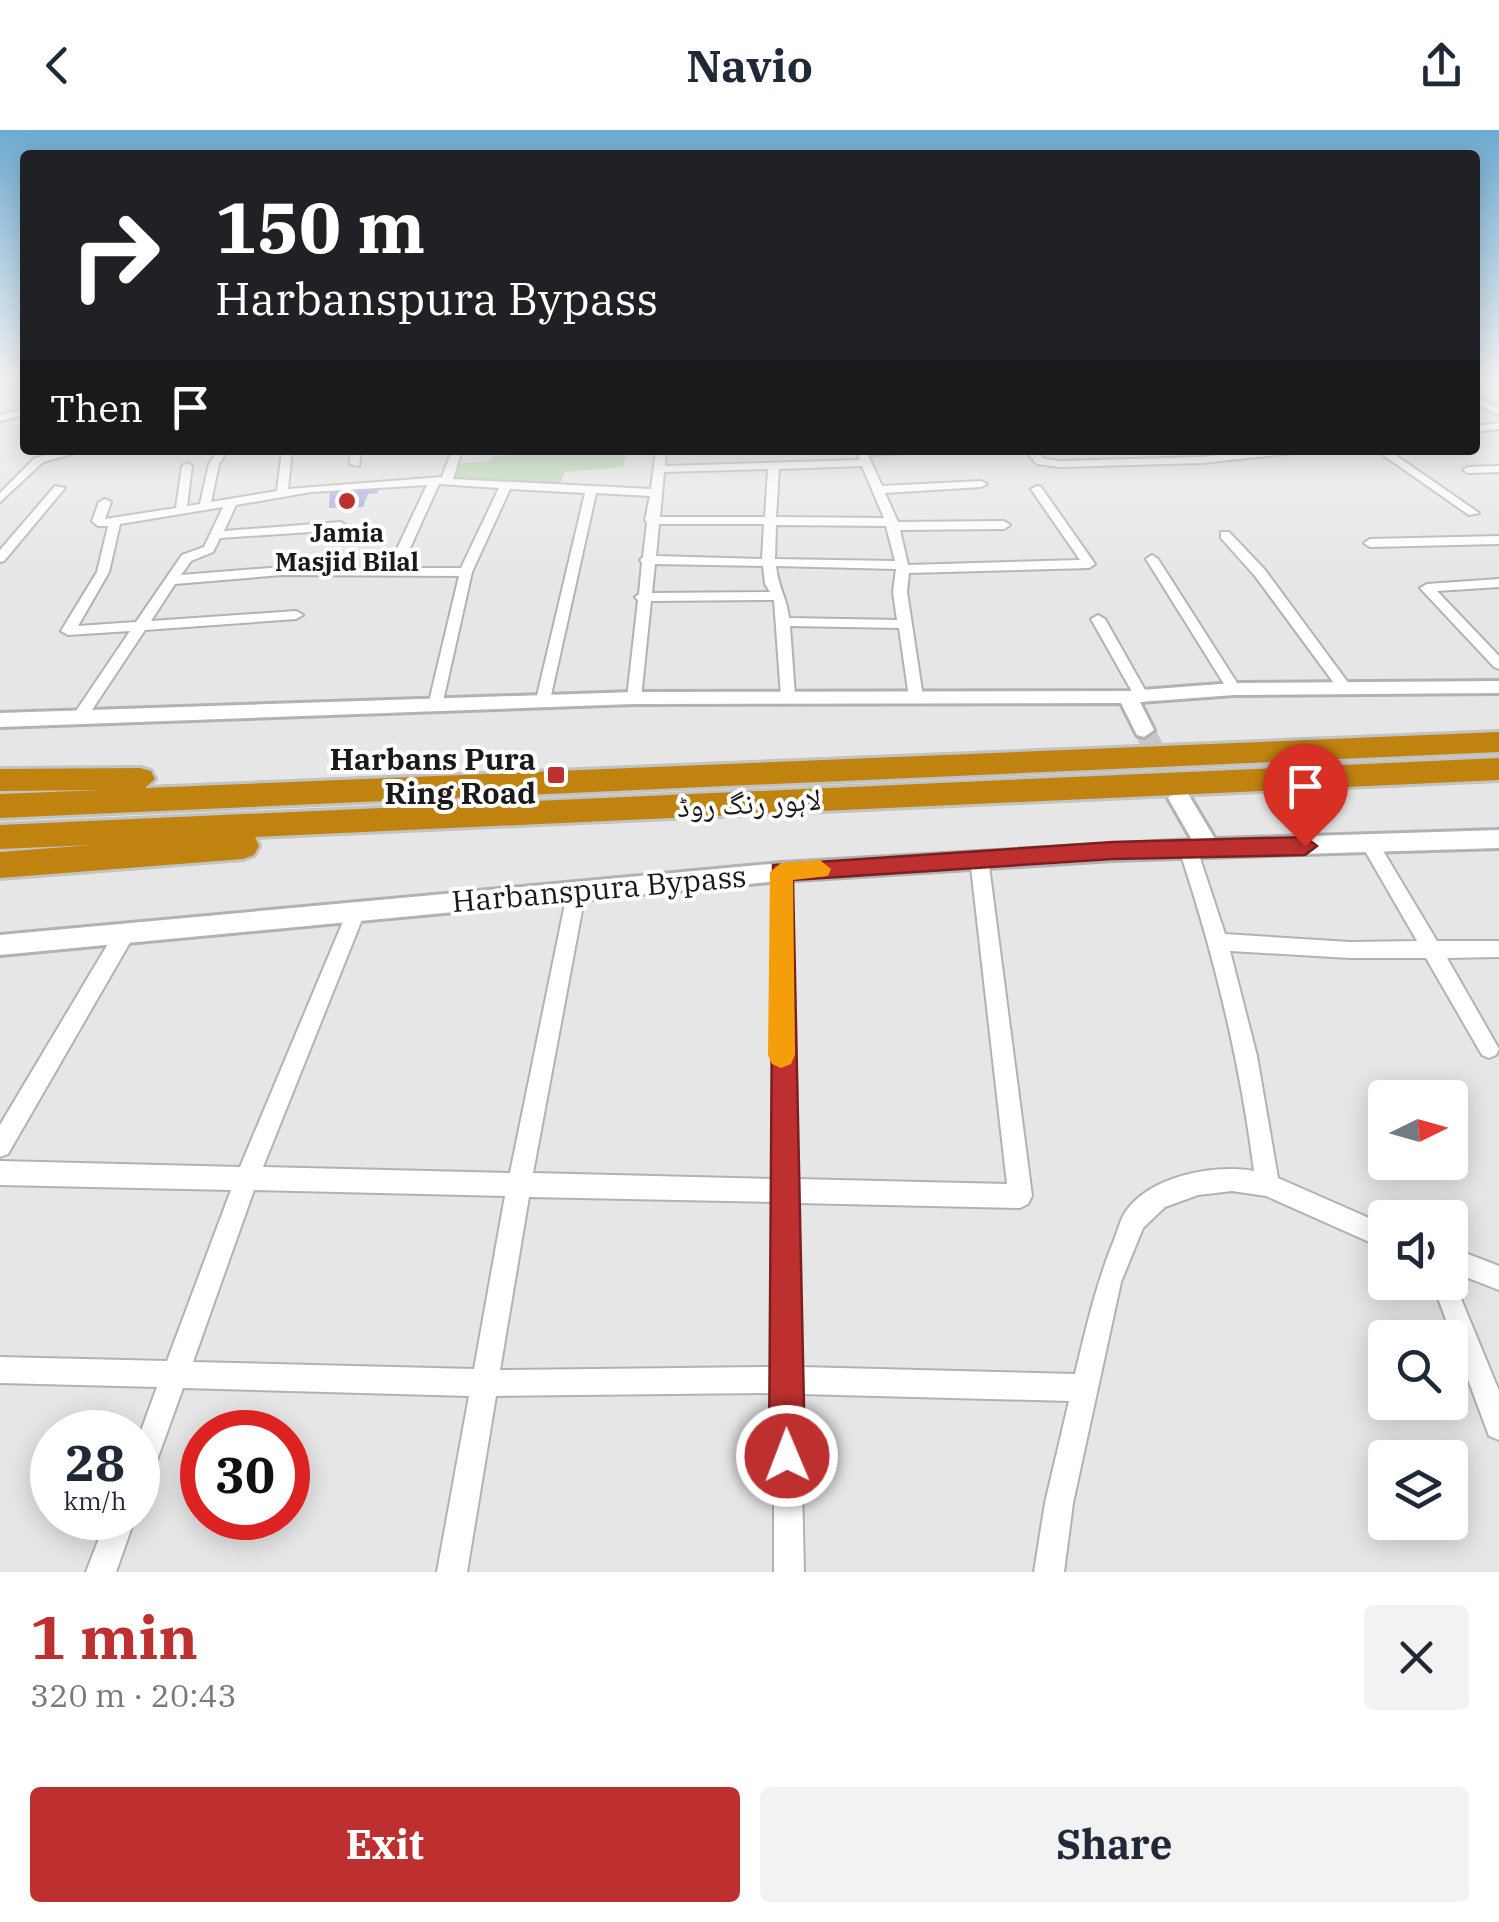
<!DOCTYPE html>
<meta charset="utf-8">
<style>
:root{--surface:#fff;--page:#f2f2f3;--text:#1f2937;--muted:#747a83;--accent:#be2f2f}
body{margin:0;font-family:"IBM Plex Serif","Noto Naskh Arabic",serif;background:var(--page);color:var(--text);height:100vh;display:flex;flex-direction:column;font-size:38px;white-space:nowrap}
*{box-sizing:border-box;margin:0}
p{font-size:32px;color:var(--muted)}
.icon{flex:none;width:55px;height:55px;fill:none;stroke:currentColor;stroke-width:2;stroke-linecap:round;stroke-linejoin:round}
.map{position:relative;height:1442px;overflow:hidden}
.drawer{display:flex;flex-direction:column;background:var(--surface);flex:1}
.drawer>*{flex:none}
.banner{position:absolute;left:20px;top:20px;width:1460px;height:305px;border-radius:10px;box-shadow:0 5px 25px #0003;background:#202124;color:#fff;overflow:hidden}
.needle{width:65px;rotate:85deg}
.tools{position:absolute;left:1368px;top:950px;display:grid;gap:20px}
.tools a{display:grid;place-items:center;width:100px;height:100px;border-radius:10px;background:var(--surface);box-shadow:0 5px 25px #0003;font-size:50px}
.speed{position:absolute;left:30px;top:1280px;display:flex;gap:20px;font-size:50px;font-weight:700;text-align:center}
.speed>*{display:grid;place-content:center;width:130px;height:130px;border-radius:50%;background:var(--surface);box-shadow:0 5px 25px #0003;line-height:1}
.speed small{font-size:25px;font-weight:400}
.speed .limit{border:15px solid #d22;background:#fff;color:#111}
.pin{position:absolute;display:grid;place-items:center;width:85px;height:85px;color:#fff;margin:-102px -42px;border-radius:50% 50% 50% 0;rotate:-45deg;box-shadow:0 0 10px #0007}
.pin .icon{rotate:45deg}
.me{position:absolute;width:110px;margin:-55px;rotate:359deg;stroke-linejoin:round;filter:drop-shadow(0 0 8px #0008)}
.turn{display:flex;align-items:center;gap:35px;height:210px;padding:0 30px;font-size:45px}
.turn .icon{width:130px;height:130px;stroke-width:2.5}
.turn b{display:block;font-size:70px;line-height:85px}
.then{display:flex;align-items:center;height:95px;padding:0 30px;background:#0003;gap:20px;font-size:38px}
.round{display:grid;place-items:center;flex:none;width:105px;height:105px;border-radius:10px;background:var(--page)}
.head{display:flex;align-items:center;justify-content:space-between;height:170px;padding:0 30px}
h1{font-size:60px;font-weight:700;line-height:75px;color:var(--accent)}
.primary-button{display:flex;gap:20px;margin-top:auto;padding:20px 30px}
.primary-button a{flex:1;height:115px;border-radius:10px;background:var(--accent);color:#fff;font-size:40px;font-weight:700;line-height:115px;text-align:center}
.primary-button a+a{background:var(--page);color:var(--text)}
header{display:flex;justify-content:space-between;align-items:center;height:130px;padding:0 30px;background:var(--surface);font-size:45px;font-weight:700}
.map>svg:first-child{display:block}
.green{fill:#b2d5a9}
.building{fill:#a1a7db}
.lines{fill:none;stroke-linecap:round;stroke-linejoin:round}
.tertiary-tunnel{stroke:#c7c7c8;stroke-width:21;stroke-dasharray:21 11;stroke-linecap:butt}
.minor-casing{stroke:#b2b2b4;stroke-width:4}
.tertiary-casing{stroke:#b2b2b4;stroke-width:6}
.motorway-casing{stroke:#c3c3c3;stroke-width:6}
.minor{fill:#fff;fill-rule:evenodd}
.tertiary{fill:#fff;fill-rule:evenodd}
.motorway{fill:#c0830f;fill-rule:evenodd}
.route{fill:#be2f2f;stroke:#7c1f1f;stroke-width:2.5}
.slow{fill:#f59e0b}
.poi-dot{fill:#be2f2f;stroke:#fff;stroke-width:4}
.labels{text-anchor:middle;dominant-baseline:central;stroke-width:8;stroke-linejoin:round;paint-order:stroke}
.far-poi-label{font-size:25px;font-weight:bold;fill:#1a1a1a;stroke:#fff}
.poi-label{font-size:30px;font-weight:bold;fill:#1a1a1a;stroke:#fff;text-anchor:end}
.street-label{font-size:30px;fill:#1a1a1a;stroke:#fff}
</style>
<header><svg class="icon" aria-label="back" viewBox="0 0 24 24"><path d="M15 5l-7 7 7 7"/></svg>Navio<svg class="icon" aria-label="share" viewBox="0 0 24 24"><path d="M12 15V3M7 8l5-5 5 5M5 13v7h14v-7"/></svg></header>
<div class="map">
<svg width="1499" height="1442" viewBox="0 0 1499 1442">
<rect width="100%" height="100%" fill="#e6e6e7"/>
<path class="green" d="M628 320 623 337 565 342 559 356 455 348 458 333 487 332 493 326Z"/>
<path class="building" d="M377 357 378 363 368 364 363 377 329 378 330 361Z"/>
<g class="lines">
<path class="tertiary-tunnel" d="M1144 600 1179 668"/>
<g class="minor-casing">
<g id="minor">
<path d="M6 251H25V256L8 253Z"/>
<path d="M1475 266 1499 278V285L1475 273Z"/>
<path d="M25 279V285L0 291V285Z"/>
<path d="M1499 293V299L1475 302V296Z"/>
<path d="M68 320H86L43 332 0 372V363L35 328Z"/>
<path d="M218 320H228L219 334 211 372 277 361 282 320H292L288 359 442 347 452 320H462L453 349 651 359 656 320H666L665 336 860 330 856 320H915L910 323 868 325 882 356 981 351 987 354 981 357 885 363 898 392 1004 391 1010 395 1004 399 900 400 908 435 1080 430 1031 359 1037 356 1041 357 1095 434 1089 438 909 443 907 462 923 567 916 572 909 567 899 498 790 496 795 566 788 571 781 566 774 470 651 471 641 568 634 573 627 568 638 470 635 467 639 464 642 433 640 430 643 427 647 393 645 390 650 366 596 363 550 570 543 575 536 570 585 363 510 359 472 442 441 580 436 581 428 576 459 446 282 445 175 454 151 491 296 481 303 485 296 489 145 500 84 592H74L71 588 74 584 130 501 68 505 61 501 97 442 108 396H98L92 391 99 372 105 369 111 372 105 389 176 378 182 336 187 333 192 336 187 376 200 374 209 334ZM862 336 884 388 776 387 779 339ZM768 339 765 387H660L664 342ZM439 354 499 358 461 438H401ZM427 355 388 438 282 437 181 445 191 431 213 422 220 408 341 400 347 396 341 392 224 401 236 375 311 362ZM223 377 204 417 182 425 136 492 78 496 109 442 120 394ZM659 394H764L762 429 656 426ZM776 395 886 396 895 431 775 429ZM655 434 763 436 765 454 770 462 652 463ZM776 436 896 439 893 462 897 490 789 488C787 468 778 457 776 436Z"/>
<path d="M351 320H361L359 336 350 334Z"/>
<path d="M1024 320H1035L1044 329 1060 331 1202 327 1265 320H1300L1295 323 1202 333 1060 337 1037 334Z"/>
<path d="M1376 320H1388L1479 383 1469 385Z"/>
<path d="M1499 336V342L1468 343 1463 340 1468 337Z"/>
<path d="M55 356 65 358 4 431 0 432V420Z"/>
<path d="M1221 402H1229L1265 440 1352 558V564H1342L1255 446 1221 408Z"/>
<path d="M1499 406V414L1370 417 1364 413 1370 409Z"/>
<path d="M1152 425 1158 429 1239 556V562H1229L1146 429Z"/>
<path d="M1499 449V457L1437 461 1499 526V539L1494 537 1420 458 1427 454Z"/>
<path d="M1098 485 1105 489 1149 567 1147 570 1142 572 1135 567 1091 489Z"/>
<path d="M1370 707 1376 709 1437 811H1499V827L1447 828 1499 919 1496 925 1489 928 1482 925 1426 828H1350L1230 821 1257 926 1278 1048 1385 1095V1119L1266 1066 1232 1061 1198 1065 1165 1077 1143 1098 1121 1152 1073 1373 1064 1442H1034L1045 1373 1069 1271 800 1264 804 1442H774V1263L496 1266 467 1442H437L469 1266 183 1258 148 1355 138 1359V1309L157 1257 0 1253V1227L167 1231 231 1060 0 1055V1031L240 1037 347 782 349 777 356 774 363 777 365 782 263 1037 510 1043 568 759 571 754H583L586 759 533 1043 773 1049 772 742 775 737H787L790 742 796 1049 1007 1054 970 728 973 723H985L988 728 1032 1066 1028 1074 1020 1078 797 1073 800 1237 1075 1244C1086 1198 1096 1154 1114 1110 1118 1101 1120 1089 1126 1081 1151 1046 1214 1034 1254 1041 1240 931 1214 824 1179 719L1182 714H1194L1197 719 1225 804 1350 812 1417 811 1361 714 1364 709ZM254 1060 505 1066 474 1239 193 1232ZM529 1067 773 1072V1237L500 1240Z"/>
<path d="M125 795 132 797 134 803 132 809 8 1024 0 1027V995L118 797Z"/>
<path d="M1450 1117 1499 1136V1160L1450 1141Z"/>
<path d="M1450 1142 1499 1261V1310L1489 1306 1432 1152H1450Z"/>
<path d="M107 1388H135L116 1442H86Z"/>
</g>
</g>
<g class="tertiary-casing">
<g id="tertiary">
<path d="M1499 551V563L1234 565 1140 572 1154 600 1144 607 1137 605 1121 573 634 574 0 597V583L634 562 1128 561 1234 553Z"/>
<path d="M1179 660 1187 662 1215 709 1499 700V718L1113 730 781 751 0 825V805L781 733 1192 710 1168 668Z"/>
</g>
</g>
<g class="motorway-casing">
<g id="motorway">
<path d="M1499 602V622L0 688V664L102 660 0 661V639L140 638 151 641 155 649 145 658Z"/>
<path d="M1499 628V650L255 707 259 716 254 725 243 729 0 748V722L92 715 0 719V695Z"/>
</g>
</g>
<use href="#minor" class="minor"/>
<use href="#tertiary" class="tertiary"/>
<use href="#motorway" class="motorway"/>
</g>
<linearGradient id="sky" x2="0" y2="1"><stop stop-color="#6eabd2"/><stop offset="0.55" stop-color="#f4f4f4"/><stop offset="1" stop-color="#f4f4f4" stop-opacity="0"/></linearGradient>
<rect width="1499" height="453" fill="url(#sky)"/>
<path class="route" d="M1305 707 1317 716 1305 725 1113 729 793 750 805 1326 800 1339 787 1345 774 1339 769 1326 773 735 1113 712Z"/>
<path class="slow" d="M820 730 831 739 828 746 793 750 795 925 791 934 781 938 772 934 768 925 770 742 781 733Z"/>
<g class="poi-dot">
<circle cx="347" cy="371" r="10"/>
<rect x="546" y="635" width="20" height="20" rx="5"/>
</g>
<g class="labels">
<g class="far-poi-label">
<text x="347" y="402">Jamia<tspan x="347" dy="29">Masjid Bilal</tspan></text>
</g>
<g class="poi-label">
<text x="536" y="628">Harbans Pura<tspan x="536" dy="34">Ring Road</tspan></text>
</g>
<g class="street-label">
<text transform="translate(749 672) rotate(-3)">لاہور رنگ روڈ</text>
<text transform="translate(599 758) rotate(-5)">Harbanspura Bypass</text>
</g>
</g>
</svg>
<div class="tools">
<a><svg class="needle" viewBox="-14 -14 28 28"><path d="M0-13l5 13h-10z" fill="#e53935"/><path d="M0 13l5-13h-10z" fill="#747a83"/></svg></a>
<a><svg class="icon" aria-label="sound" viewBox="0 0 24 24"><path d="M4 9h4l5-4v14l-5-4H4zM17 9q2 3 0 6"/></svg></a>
<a><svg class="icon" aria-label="search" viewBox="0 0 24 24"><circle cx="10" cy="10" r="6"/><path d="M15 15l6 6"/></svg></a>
<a><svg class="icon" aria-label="layers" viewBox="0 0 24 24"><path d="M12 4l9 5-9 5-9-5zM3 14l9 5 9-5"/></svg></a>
</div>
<div class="speed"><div>28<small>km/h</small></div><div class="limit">30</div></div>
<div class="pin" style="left:1305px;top:716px;background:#d93025"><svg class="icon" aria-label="arrive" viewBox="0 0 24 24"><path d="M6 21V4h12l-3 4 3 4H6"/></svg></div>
<svg class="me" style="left:787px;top:1326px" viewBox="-20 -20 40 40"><circle r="17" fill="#be2f2f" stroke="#fff" stroke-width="3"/><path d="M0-11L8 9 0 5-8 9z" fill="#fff"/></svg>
<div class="banner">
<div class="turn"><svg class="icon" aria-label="right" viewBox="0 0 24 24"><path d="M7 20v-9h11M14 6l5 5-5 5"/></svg><div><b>150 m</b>Harbanspura Bypass</div></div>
<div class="then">Then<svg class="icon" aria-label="arrive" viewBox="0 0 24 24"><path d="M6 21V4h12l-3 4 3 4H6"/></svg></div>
</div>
</div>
<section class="drawer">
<div class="head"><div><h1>1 min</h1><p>320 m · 20:43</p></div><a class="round"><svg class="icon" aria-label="close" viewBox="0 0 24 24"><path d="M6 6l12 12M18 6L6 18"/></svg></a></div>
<div class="primary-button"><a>Exit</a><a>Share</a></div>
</section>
